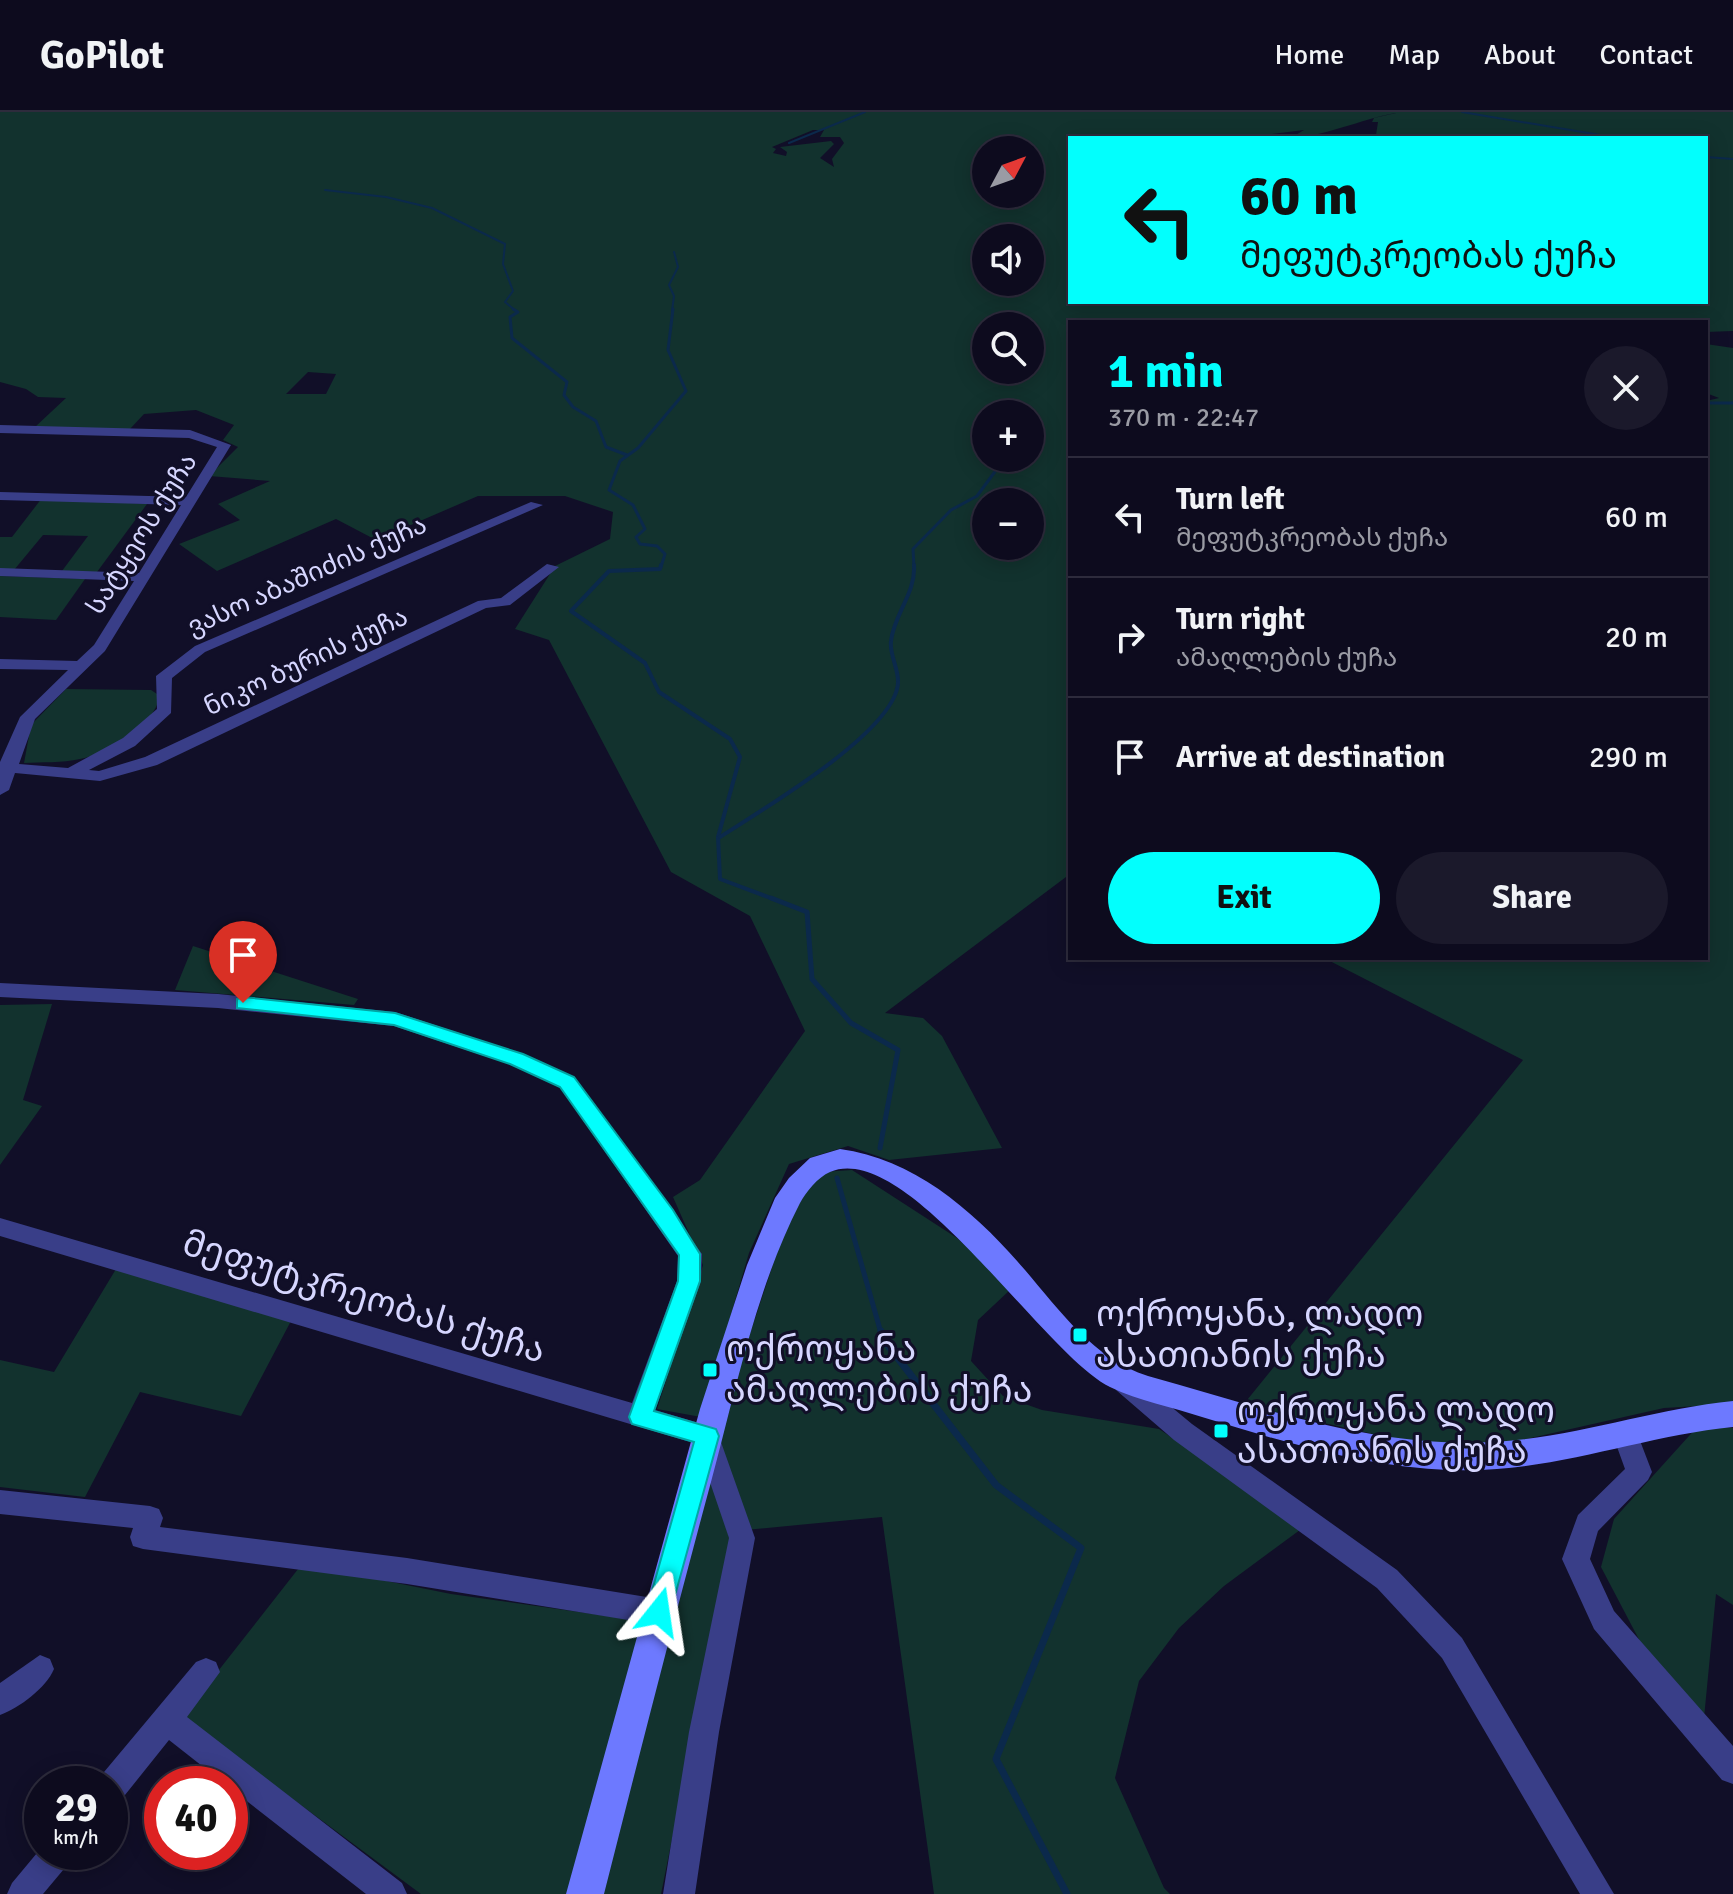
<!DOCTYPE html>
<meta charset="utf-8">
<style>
:root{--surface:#0d0b1e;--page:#1b192b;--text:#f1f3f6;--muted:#9a9ba4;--line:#2d2b3c;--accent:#02fffd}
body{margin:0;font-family:Signika,"Noto Sans Georgian",sans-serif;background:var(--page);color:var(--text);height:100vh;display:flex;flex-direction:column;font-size:30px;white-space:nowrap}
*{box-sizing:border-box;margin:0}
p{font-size:26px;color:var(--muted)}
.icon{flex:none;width:44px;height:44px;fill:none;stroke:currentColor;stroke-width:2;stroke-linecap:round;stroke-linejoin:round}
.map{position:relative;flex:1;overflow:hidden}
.drawer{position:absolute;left:1068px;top:208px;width:640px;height:640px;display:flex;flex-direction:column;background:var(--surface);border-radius:0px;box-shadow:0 4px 20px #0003,0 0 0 2px var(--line)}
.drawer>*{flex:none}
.hud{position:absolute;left:1068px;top:24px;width:640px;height:168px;border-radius:0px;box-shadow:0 4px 20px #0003,0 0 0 2px var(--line);background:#02fffd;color:#111;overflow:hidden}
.needle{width:52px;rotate:49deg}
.tools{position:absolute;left:972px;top:24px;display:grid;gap:16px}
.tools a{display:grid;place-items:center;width:72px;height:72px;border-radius:50%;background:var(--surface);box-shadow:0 4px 20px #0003,0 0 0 2px var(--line);font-size:40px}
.speed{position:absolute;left:24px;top:1654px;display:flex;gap:16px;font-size:40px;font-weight:700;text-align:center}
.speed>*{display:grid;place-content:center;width:104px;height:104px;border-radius:50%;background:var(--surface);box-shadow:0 4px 20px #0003,0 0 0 2px var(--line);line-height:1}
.speed small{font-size:20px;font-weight:400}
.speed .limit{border:12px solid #d22;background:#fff;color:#111}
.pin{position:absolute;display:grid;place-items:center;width:68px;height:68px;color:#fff;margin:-82px -34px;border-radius:50% 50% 50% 0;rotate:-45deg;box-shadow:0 0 8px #0007}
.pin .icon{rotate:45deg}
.me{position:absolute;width:88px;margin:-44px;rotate:15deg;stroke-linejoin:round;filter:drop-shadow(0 0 6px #0008)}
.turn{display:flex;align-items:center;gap:28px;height:168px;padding:0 40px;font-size:36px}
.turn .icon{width:104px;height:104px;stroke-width:2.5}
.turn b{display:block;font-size:56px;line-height:68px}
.round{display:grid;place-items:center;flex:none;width:84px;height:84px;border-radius:42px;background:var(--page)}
.head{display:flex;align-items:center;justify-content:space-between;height:136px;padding:0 40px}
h1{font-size:48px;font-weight:700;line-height:60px;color:var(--accent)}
.action{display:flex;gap:16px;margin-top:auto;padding:16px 40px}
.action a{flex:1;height:92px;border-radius:48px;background:var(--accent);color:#111;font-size:32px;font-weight:700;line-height:92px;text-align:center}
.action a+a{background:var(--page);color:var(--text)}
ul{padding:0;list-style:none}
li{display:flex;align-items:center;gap:24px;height:120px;padding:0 40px;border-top:2px solid var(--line)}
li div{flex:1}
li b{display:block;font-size:30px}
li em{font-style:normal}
header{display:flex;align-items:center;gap:48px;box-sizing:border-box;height:112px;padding:0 40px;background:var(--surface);border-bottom:2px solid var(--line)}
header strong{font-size:38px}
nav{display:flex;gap:44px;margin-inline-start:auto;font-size:28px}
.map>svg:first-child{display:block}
.green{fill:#12322e;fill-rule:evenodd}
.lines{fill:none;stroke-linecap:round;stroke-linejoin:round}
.stream-far4{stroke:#0b294b;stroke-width:2}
.stream-far3{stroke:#0b294b;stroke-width:3}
.stream-far2{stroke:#0b294b;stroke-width:4}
.stream-far1{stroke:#0b294b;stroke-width:5}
.stream{stroke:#0b294b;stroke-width:7}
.street{fill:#393e88;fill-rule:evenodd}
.secondary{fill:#6d79ff;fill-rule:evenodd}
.route{fill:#02fffd;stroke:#01a6a4;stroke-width:2}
.poi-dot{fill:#02fffd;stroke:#110f28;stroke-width:3}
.labels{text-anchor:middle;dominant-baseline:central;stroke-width:6;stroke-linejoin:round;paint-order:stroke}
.far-street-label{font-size:26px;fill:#d6d6ff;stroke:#110f28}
.near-street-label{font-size:36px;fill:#d6d6ff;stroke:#110f28}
.near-poi-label{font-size:36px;fill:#d6d6ff;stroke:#110f28;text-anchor:start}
</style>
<header>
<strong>GoPilot</strong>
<nav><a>Home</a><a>Map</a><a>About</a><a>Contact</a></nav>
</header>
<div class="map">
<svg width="1733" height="1782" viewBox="0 0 1733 1782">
<rect width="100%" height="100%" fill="#110f28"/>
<g class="green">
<path d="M0 0H1733V219L1706 220V210H1070V762L885 901 923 906 942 924 1002 1036 889 1048 848 1034 789 1052 749 1141 701 1305 657 1297 703 1153 673 1085 700 1068 805 919 750 804 671 760 549 528 515 517 555 454 610 427 613 400 565 384H478L376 428 336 407 217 459 179 432 240 408 218 392 270 369 209 364 238 335 223 328 234 313 196 298 144 302 129 318 35 315 66 286 38 285 26 277 0 270ZM1396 1 1374 6 1372 10H1378L1376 23 1359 26H1706V190H1070V26H1264L1255 24 1304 18 1294 24 1272 25C1313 31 1355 8 1396 1ZM813 18H824L820 25H840L844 31 832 47 834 55 820 46 834 32 831 29 780 35 787 40 786 44 773 41 776 37 772 35ZM986 38H1030V82H986ZM986 126H1030V170H986ZM986 214H1030V258H986ZM308 260 336 262 326 282H286ZM986 302H1030V346H986ZM986 390H1030V434H986Z"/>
<path d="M1706 232 1733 236V1292L1664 1296 1517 1329 1441 1337 1243 1293 1523 948 1324 846H1706V289L1719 286 1706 281Z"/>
<path d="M42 386 147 392 97 460 62 459 88 424 43 423 14 458 0 457V425H12Z"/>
<path d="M0 464 85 467 56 508 0 505Z"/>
<path d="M66 577 151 578 160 584C154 614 109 641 80 647 62 651 42 650 24 651L31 613Z"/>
<path d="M193 834 358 887 354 893 175 878Z"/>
<path d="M52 892 23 988 42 994 0 1053V893Z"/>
<path d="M852 1058 957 1126 1011 1177 978 1208 971 1249 1003 1284 1042 1298 1159 1317 1304 1415 1224 1474 1179 1516 1139 1569 1115 1666 1164 1776 1170 1782H934L882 1405 745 1418 717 1321 796 1083 822 1060Z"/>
<path d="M116 1157 292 1207 241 1304 140 1280 85 1385 0 1375V1248L54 1260Z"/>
<path d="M1698 1314 1733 1316V1493L1716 1482 1704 1606 1644 1537 1601 1455 1614 1407Z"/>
<path d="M706 1347 731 1432 661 1782H594Z"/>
<path d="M302 1452 451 1482 643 1509 570 1782H421L182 1605Z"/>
</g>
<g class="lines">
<g class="stream-far4">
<path d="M1462 0 1618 26"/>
<path d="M789 31 865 0"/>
<path d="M1706 45 1733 47"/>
<path d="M325 78 386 85 432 96 505 132 503 152 513 179 505 190 516 199"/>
<path d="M672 199 674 184 669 173 678 155 674 140"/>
</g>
<g class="stream-far3">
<path d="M513 197 518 200 510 205 512 226 567 270 564 283 573 295 596 309 606 335 627 343"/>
<path d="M1706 291H1733"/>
<path d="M661 455 665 442 657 434 640 432 636 425 645 417 633 393 609 378 620 349 638 336 686 279 668 238 673 197"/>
<path d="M914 455 913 437 951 398 977 384 1005 346"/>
</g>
<g class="stream-far2">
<path d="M661 453 660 457 609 459 571 499 645 551 659 580 730 627 740 645 718 725 720 767 776 788"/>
<path d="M720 725C760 699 895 620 898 571 899 557 889 542 891 529 894 502 916 481 914 453"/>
</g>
<g class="stream-far1">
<path d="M771 786 807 800 812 867 851 911 898 938 880 1036"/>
<path d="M837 1066 881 1221"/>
</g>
<path class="stream" d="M881 1219 883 1227 996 1373 1081 1436 996 1647 1067 1782"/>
<g class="street">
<path d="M0 313 190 318 231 333 105 539 35 607 19 652 68 656 123 626 157 597 156 564 195 534 531 390 543 393 205 540 172 566 171 601 135 634 89 658 99 659 145 645 478 489 501 486 547 452 559 455 510 493 486 496 157 653 100 669 15 661 9 678 0 683V650L20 605 68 558 0 557V547L77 549 94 533 134 469 0 464V456L139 461 181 393 0 388V380L186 385 217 335 189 326 0 321Z"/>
<path d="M0 871 218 882 395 900 523 942 574 965 702 1142 701 1169 655 1298 716 1316 755 1426 719 1620 695 1782H663L689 1620 729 1426 697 1332 0 1124V1106L632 1291 677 1169 678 1144 560 975 509 952 394 914 218 896 0 885Z"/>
<path d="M1125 1260 1134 1264 1192 1312 1397 1458 1462 1526 1614 1782H1580L1442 1546 1377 1476 1174 1328 1116 1278 1113 1271 1116 1264Z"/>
<path d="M1625 1310 1634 1313 1652 1360 1648 1368 1598 1419 1590 1447 1614 1499 1733 1634V1672L1722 1668 1594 1517 1562 1447 1578 1403 1625 1357 1612 1321 1616 1313Z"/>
<path d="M0 1378 150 1394 159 1397 163 1406 160 1415 407 1446 659 1487 669 1491 673 1500 669 1509 659 1513 407 1472 143 1437 133 1434 130 1425 133 1416 0 1402Z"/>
<path d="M40 1543 50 1547 54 1557C46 1576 19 1596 0 1603V1571Z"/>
<path d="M206 1546 216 1550 220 1560 187 1605 402 1771 407 1782H366L230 1676V1672H225L169 1628 121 1688 110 1692V1672H97L99 1666 196 1550Z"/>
<path d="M42 1735V1740H73L69 1751 43 1782H7L12 1771Z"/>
</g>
<path class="secondary" d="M840 1037C916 1047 977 1102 1025 1158 1060 1199 1094 1247 1148 1264 1261 1295 1375 1337 1493 1330 1574 1326 1652 1297 1733 1289V1315C1653 1323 1577 1351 1497 1357 1397 1365 1297 1334 1202 1305 1172 1295 1139 1289 1110 1275 1043 1242 908 1027 830 1060 818 1065 806 1080 800 1091 756 1177 736 1277 711 1370 674 1507 639 1644 604 1782H566L700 1297 747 1153 775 1086 789 1066 810 1046Z"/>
</g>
<path class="route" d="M243 885 395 901 523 942 574 965 673 1098 700 1142V1169L654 1299 716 1317 719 1324 668 1509 659 1512 650 1509 646 1500 694 1330 632 1312 629 1305 678 1169 679 1143 560 975 510 952 394 913 237 896V887Z"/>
<g class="poi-dot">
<rect x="1072" y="1215" width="16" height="16" rx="4"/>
<rect x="702" y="1250" width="16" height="16" rx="4"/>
<rect x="1213" y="1311" width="16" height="16" rx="4"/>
</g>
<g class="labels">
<g class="far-street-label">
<text transform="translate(142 422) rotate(-58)">სატყეოს ქუჩა</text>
<text transform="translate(307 464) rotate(-24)">ვასო აბაშიძის ქუჩა</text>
<text transform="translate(306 550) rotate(-25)">ნიკო ბურის ქუჩა</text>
</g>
<g class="near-street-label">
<text transform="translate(364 1185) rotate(17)">მეფუტკრეობას ქუჩა</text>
</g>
<g class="near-poi-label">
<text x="1096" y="1202">ოქროყანა, ლადო<tspan x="1096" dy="41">ასათიანის ქუჩა</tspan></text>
<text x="726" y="1237">ოქროყანა<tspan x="726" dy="41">ამაღლების ქუჩა</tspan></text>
<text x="1237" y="1298">ოქროყანა ლადო<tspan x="1237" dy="41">ასათიანის ქუჩა</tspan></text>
</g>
</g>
</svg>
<div class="tools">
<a><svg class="needle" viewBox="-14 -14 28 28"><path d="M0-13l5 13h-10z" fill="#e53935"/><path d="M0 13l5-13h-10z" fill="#9a9ba4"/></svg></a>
<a><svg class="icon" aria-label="sound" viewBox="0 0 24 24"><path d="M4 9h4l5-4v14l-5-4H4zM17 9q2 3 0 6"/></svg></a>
<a><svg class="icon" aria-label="search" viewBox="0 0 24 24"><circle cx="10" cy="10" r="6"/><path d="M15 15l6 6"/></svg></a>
<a>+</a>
<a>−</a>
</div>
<div class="speed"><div>29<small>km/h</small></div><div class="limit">40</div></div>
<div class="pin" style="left:243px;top:891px;background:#d93025"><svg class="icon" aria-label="arrive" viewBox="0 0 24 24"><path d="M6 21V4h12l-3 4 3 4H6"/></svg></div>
<svg class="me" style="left:659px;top:1500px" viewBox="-20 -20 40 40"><path d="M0-17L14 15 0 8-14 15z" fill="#02fffd" stroke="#fff" stroke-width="4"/></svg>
<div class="hud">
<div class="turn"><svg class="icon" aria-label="left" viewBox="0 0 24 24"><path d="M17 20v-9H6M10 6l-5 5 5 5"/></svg><div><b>60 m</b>მეფუტკრეობას ქუჩა</div></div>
</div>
<section class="drawer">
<div class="head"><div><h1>1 min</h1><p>370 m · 22:47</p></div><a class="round"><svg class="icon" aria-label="close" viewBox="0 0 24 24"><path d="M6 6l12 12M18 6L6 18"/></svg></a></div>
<ul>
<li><svg class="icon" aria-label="left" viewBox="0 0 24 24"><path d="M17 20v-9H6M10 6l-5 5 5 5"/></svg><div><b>Turn left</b><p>მეფუტკრეობას ქუჩა</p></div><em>60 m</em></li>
<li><svg class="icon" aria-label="right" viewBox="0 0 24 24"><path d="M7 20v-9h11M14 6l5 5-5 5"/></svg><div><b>Turn right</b><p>ამაღლების ქუჩა</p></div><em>20 m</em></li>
<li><svg class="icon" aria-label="arrive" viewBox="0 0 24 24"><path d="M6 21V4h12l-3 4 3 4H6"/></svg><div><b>Arrive at destination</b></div><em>290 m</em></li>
</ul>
<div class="action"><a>Exit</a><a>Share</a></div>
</section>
</div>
